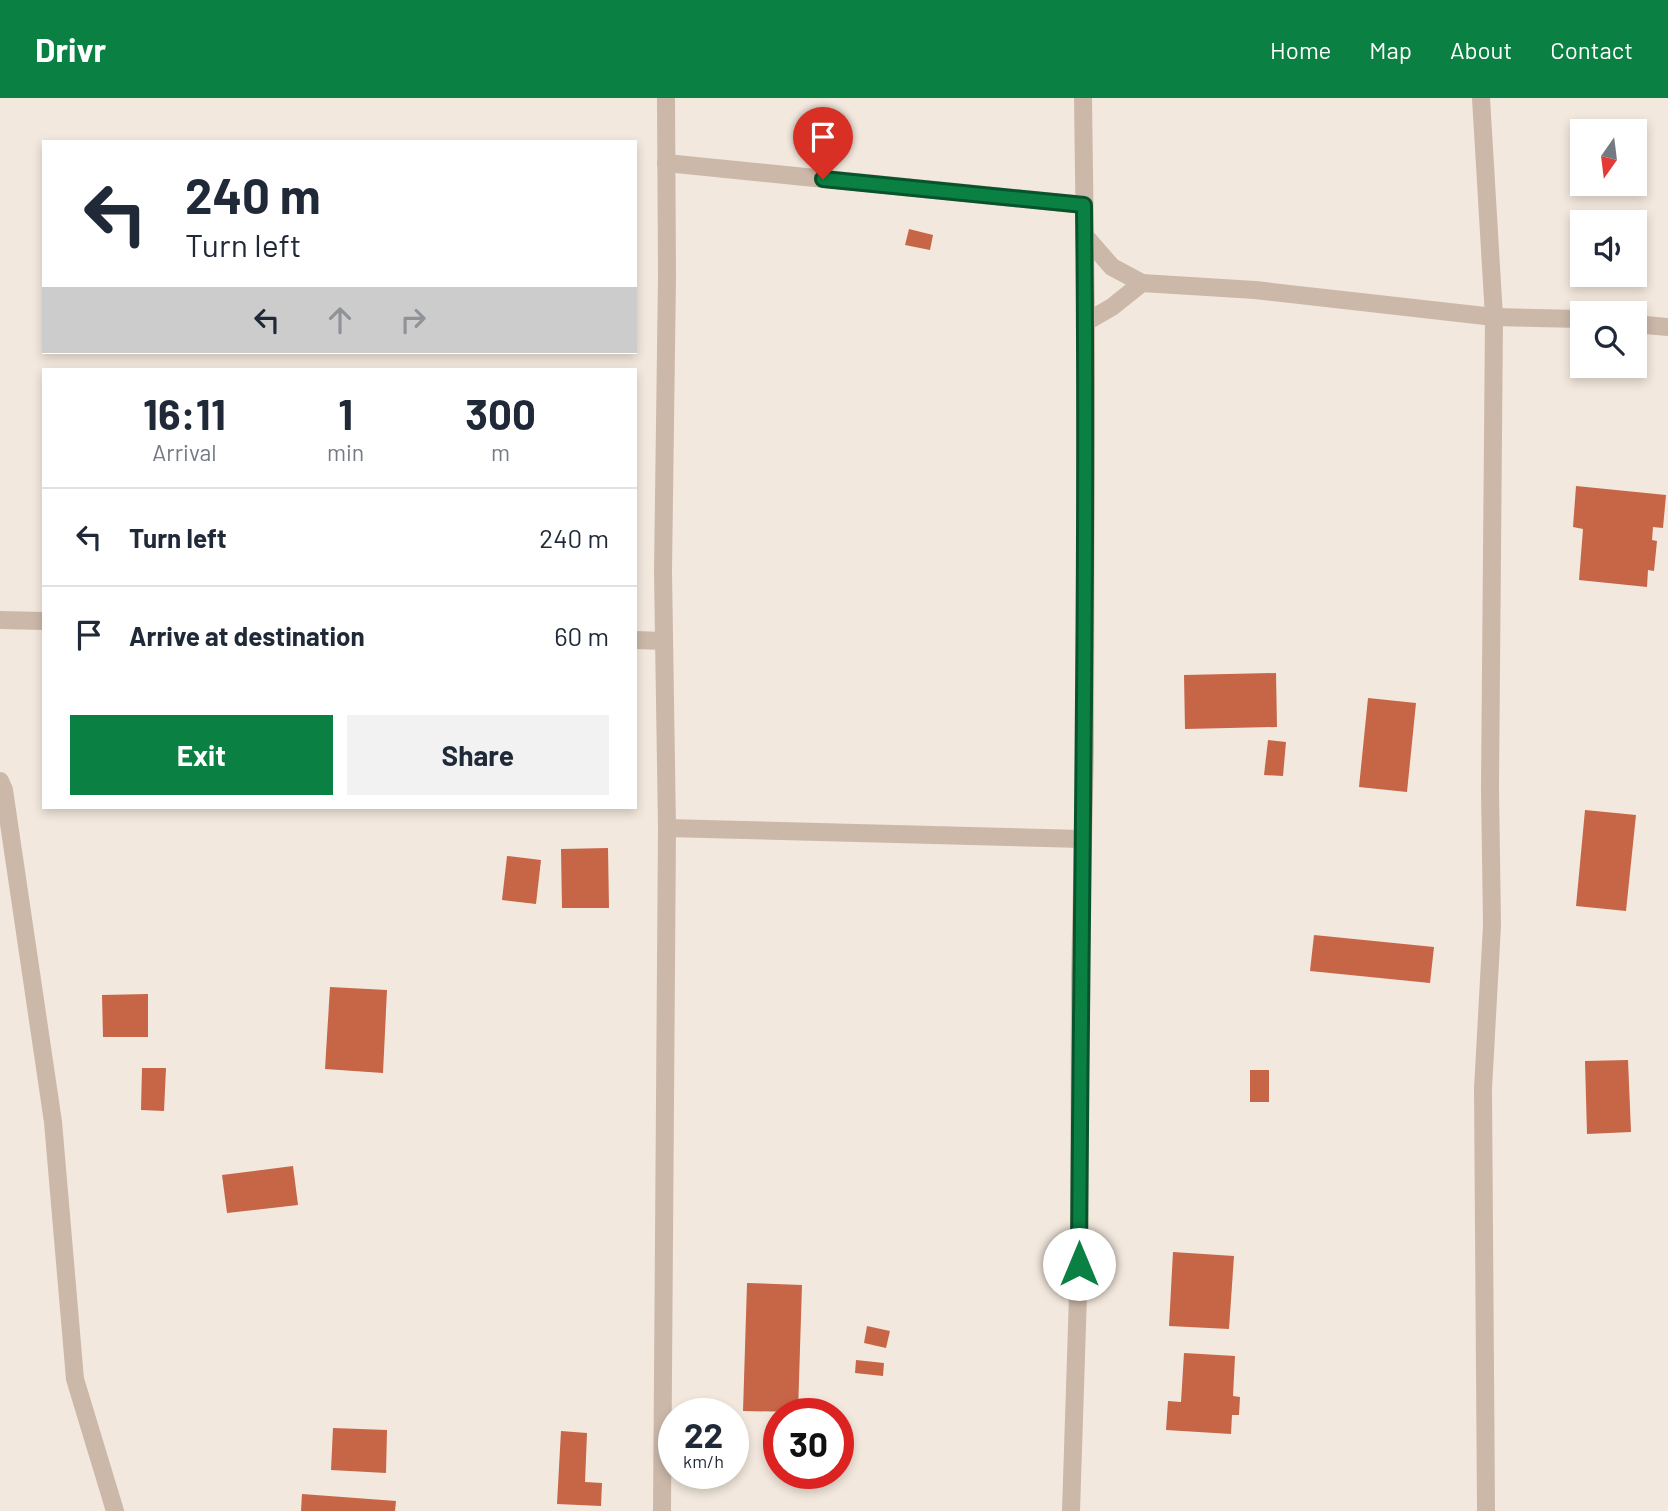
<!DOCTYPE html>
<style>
:root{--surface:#fff;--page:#f2f2f3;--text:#1f2937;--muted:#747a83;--line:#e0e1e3;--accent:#0b8043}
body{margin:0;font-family:Barlow,sans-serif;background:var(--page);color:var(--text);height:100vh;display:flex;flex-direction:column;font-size:26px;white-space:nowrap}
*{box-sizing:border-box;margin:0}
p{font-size:23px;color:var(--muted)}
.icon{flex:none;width:38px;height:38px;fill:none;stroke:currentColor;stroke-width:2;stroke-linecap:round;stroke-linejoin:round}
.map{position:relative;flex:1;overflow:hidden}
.side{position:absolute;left:42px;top:270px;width:595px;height:441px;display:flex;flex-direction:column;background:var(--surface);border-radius:0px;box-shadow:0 4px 10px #0003}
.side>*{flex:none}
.top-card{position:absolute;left:42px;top:42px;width:595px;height:214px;border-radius:0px;box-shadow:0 4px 10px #0003;background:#fff;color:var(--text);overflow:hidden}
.needle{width:46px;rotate:194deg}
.tools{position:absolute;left:1570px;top:21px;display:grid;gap:14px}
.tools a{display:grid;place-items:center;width:77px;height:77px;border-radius:0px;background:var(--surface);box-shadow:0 4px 10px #0003;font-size:35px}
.speed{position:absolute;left:658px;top:1300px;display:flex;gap:14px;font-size:35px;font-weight:700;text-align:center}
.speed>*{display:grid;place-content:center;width:91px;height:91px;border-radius:50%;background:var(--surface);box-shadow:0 4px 10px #0003;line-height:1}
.speed small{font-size:18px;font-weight:400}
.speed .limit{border:10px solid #d22;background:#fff;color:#111}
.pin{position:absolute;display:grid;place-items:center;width:60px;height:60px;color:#fff;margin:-72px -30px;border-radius:50% 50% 50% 0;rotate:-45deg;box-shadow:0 0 7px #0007}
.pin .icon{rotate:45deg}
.me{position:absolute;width:77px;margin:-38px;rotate:0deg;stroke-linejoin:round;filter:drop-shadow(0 0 5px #0008)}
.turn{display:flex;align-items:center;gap:24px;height:147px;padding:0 28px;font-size:32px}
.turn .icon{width:91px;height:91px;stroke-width:2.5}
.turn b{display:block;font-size:49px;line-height:60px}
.lanes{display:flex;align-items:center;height:66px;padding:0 28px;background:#0003;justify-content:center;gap:35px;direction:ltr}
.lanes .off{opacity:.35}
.eta{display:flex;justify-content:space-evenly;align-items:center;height:119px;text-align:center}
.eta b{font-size:42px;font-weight:700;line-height:49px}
.action{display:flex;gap:14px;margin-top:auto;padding:14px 28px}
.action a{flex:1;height:80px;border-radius:0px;background:var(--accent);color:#fff;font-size:28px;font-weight:700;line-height:80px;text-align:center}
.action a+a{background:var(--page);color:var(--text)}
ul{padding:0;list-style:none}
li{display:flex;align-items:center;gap:21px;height:98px;padding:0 28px;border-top:2px solid var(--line)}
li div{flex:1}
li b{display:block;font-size:26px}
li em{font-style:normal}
header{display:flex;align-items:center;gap:42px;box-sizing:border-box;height:98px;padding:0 35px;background:var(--accent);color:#fff}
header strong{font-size:33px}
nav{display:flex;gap:38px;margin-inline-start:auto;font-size:24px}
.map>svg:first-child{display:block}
.building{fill:#c76547}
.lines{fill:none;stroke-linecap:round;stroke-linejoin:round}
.street{stroke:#cbb8a9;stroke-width:18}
.route-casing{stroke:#07532c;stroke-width:18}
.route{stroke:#0b8043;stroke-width:12}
</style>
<header>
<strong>Drivr</strong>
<nav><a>Home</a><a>Map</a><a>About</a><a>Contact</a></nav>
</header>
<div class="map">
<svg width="1668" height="1413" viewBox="0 0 1668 1413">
<rect width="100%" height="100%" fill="#f3e8dd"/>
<g class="building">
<path d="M909 131 933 137 930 152 905 147Z"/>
<path d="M1576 388 1666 397 1663 430 1653 429 1652 442 1657 443 1654 473 1648 472 1647 489 1579 482 1583 431 1573 429Z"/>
<path d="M1276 575 1277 629 1185 631 1184 577Z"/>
<path d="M1368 600 1416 605 1407 694 1359 689Z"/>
<path d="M1268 642 1286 644 1283 678 1264 677Z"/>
<path d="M1585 712 1636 717 1626 813 1576 808Z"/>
<path d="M608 750 609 810H562L561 751Z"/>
<path d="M507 758 541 762 536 806 502 802Z"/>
<path d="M1314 837 1434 849 1430 885 1310 873Z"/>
<path d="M330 889 387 892 383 975 325 971Z"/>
<path d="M148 896V939H103L102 897Z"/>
<path d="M1628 962 1631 1034 1587 1036 1585 963Z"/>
<path d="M142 970H166L164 1013 141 1012Z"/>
<rect x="1250" y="972" width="19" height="32"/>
<path d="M293 1068 298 1107 227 1115 222 1077Z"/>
<path d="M1173 1154 1234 1158 1229 1231 1169 1228Z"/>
<path d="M747 1185 802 1187 798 1314 743 1313Z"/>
<path d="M867 1228 890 1233 886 1250 864 1245Z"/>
<path d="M1184 1255 1235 1258 1233 1298 1240 1299 1239 1317H1232L1231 1336 1166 1332 1168 1303 1181 1304Z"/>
<path d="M856 1262 884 1265 883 1278 855 1275Z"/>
<path d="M333 1330 387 1332 386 1375 331 1372Z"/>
<path d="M561 1333 587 1335 585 1384 602 1385 601 1408 557 1406Z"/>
<path d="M302 1396 396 1403 395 1413H301Z"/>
</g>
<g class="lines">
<g class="street">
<path d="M1481 0 1494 219 1490 690 1492 827 1483 991 1486 1413"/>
<path d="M666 65 1084 107"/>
<path d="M1085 138 1112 169 1142 185"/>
<path d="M1086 224 1112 209 1142 185 1255 192 1494 219 1582 221"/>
<path d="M1634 226 1668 229"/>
<path d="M0 522 44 523"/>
<path d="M635 542 664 543"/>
<path d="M0 683 4 692 53 1024 75 1281 115 1413"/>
<path d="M667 730 1083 741"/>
<path d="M662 1413 667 730 663 474 667 178 666 0"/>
<path d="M1071 1413 1079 1166 1080 879 1085 650 1086 224 1083 0"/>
</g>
</g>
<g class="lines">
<g class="route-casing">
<path id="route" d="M823 81 1084 107C1088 460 1081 813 1079 1166"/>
</g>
<use href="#route" class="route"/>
</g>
</svg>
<div class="tools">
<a><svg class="needle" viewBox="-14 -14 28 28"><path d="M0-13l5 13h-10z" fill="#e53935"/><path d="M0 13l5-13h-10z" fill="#747a83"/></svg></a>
<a><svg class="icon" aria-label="sound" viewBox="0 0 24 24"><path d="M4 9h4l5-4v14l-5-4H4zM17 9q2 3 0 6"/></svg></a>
<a><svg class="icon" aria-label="search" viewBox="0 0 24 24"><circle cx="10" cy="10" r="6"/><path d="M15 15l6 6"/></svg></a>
</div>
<div class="speed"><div>22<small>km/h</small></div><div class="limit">30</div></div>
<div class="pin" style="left:823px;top:81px;background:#d93025"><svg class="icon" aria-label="arrive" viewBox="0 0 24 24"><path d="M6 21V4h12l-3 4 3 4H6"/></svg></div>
<svg class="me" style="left:1079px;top:1166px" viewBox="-20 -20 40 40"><circle r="19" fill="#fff"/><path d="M0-13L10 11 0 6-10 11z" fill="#0b8043"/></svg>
<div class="top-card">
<div class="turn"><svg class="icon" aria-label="left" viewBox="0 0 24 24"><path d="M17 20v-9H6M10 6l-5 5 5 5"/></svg><div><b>240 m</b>Turn left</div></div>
<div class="lanes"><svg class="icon" aria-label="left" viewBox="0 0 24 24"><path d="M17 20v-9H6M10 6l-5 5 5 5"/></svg><svg class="icon off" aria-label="ahead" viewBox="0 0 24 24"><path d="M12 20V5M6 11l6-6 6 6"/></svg><svg class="icon off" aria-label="right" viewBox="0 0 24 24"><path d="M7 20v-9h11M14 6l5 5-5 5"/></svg></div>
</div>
<section class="side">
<div class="eta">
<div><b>16:11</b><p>Arrival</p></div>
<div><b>1</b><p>min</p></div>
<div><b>300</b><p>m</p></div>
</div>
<ul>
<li><svg class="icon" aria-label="left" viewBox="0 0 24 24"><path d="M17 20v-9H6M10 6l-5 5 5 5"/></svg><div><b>Turn left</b></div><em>240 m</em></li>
<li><svg class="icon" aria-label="arrive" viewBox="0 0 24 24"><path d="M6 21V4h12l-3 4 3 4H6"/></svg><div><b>Arrive at destination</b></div><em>60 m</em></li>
</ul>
<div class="action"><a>Exit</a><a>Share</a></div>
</section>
</div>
